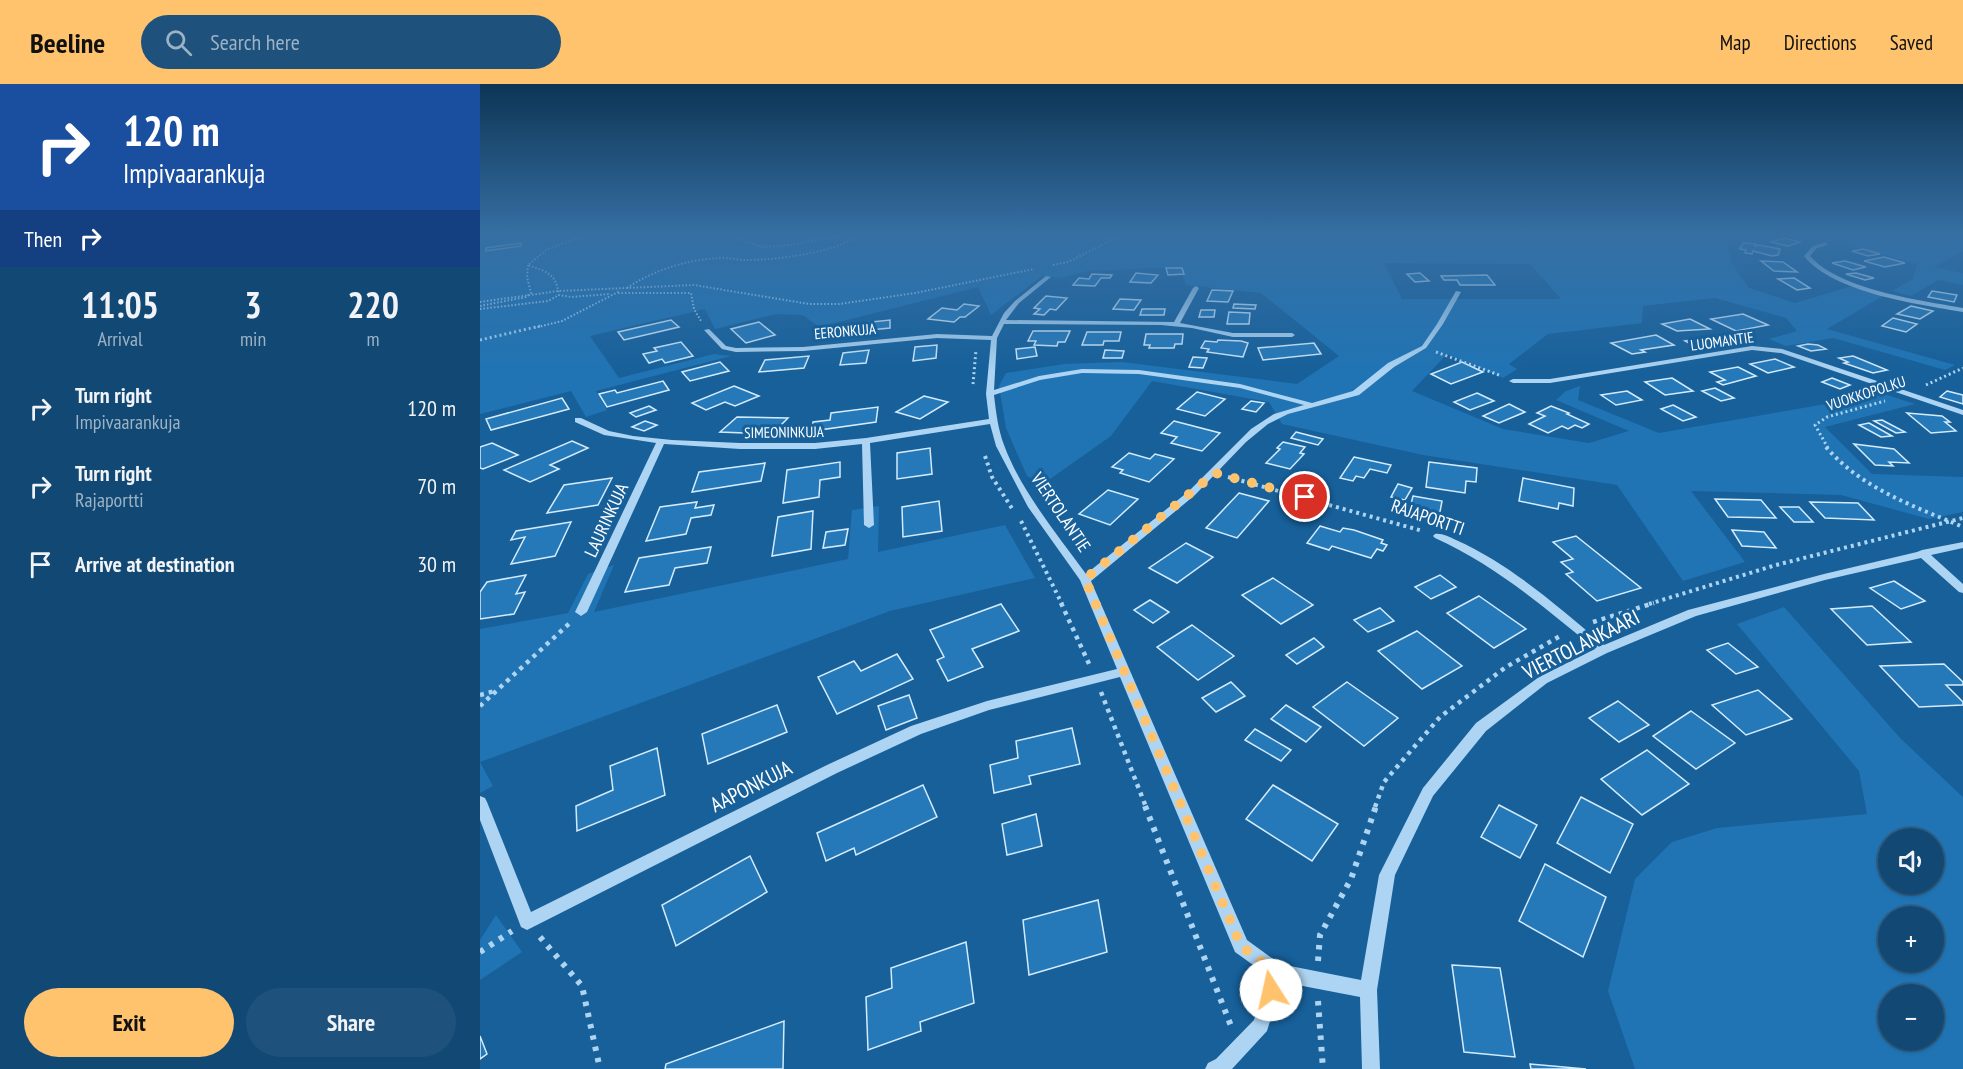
<!DOCTYPE html>
<meta charset="utf-8">
<style>
:root{--surface:#114874;--page:#1e527c;--text:#f1f3f6;--muted:#9cb2c5;--line:#306086;--accent:#ffc36d}
body{margin:0;font-family:"PT Sans Narrow",sans-serif;background:var(--page);color:var(--text);height:100vh;display:flex;flex-direction:column;font-size:22px;white-space:nowrap}
*{box-sizing:border-box;margin:0}
p{font-size:20px;color:var(--muted)}
.icon{flex:none;width:33px;height:33px;fill:none;stroke:currentColor;stroke-width:2;stroke-linecap:round;stroke-linejoin:round}
.map{position:relative;flex:1;overflow:hidden}
.sheet{display:flex;flex-direction:column;background:var(--surface);width:480px}
.sheet>*{flex:none}
.hud{background:#1a4fa0;color:#fff;overflow:hidden}
.fabs{position:absolute;left:1398px;top:744px;display:grid;gap:12px}
.fabs a{display:grid;place-items:center;width:66px;height:66px;border-radius:50%;background:var(--surface);box-shadow:0 2px 4px #0004,0 0 0 2px var(--line);font-size:30px}
.pin{position:absolute;display:grid;place-items:center;width:51px;height:51px;color:#fff;margin:-26px;border:3px solid #fff;border-radius:50%;box-shadow:0 2px 6px #0007}
.me{position:absolute;width:66px;margin:-33px;rotate:350deg;stroke-linejoin:round;filter:drop-shadow(0 0 4px #0008)}
.turn{display:flex;align-items:center;gap:21px;height:126px;padding:0 24px;font-size:27px}
.turn .icon{width:78px;height:78px;stroke-width:2.5}
.turn b{display:block;font-size:42px;line-height:51px}
.then{display:flex;align-items:center;height:57px;padding:0 24px;background:#0003;gap:12px;font-size:22px}
.eta{display:flex;justify-content:space-evenly;align-items:center;height:102px;text-align:center}
.eta b{font-size:36px;font-weight:700;line-height:42px}
.primary-button{display:flex;gap:12px;margin-top:auto;padding:12px 24px}
.primary-button a{flex:1;height:69px;border-radius:36px;background:var(--accent);color:#111;font-size:24px;font-weight:700;line-height:69px;text-align:center}
.primary-button a+a{background:var(--page);color:var(--text)}
ul{padding:0;list-style:none}
li{display:flex;align-items:center;gap:18px;height:78px;padding:0 24px}
li div{flex:1}
li b{display:block;font-size:22px}
li em{font-style:normal}
header{display:flex;align-items:center;gap:36px;box-sizing:border-box;height:84px;padding:0 30px;background:var(--accent);color:#111}
header strong{font-size:28px}
nav{display:flex;gap:33px;margin-inline-start:auto;font-size:21px}
.search{width:420px;height:54px;background:var(--page);display:flex;align-items:center;gap:15px;box-sizing:border-box;padding:0 21px;border-radius:33px;color:var(--muted);font-size:22px}
main{display:flex;flex:1;min-height:0}
.map>svg:first-child{display:block}
.green{fill:#2074b4;fill-rule:evenodd}
.building{fill:#2679b8;stroke:#d4ebfc;stroke-width:1.5}
.lines{fill:none;stroke-linecap:round;stroke-linejoin:round}
.path-far4{stroke:#add4f2;stroke-width:2;stroke-dasharray:1.5 2;stroke-linecap:butt}
.path-far3{stroke:#add4f2;stroke-width:3;stroke-dasharray:2 3;stroke-linecap:butt}
.path-far2{stroke:#add4f2;stroke-width:4;stroke-dasharray:3 4;stroke-linecap:butt}
.path-far1{stroke:#add4f2;stroke-width:4.5;stroke-dasharray:4 5;stroke-linecap:butt}
.path{stroke:#add4f2;stroke-width:6;stroke-dasharray:4.5 7;stroke-linecap:butt}
.minor{fill:#add4f2;fill-rule:evenodd}
.route{stroke:#ffc36d;stroke-width:10;stroke-dasharray:0 18}
.labels{text-anchor:middle;dominant-baseline:central;stroke-width:6;stroke-linejoin:round;paint-order:stroke}
.far-street-label{font-size:15px;fill:#fff;stroke:#17609a}
.street-label{font-size:18px;fill:#fff;stroke:#17609a}
.near-street-label{font-size:21px;fill:#fff;stroke:#17609a}
</style>
<header>
<strong>Beeline</strong>
<div class="search"><svg class="icon" aria-label="search" viewBox="0 0 24 24"><circle cx="10" cy="10" r="6"/><path d="M15 15l6 6"/></svg>Search here</div>
<nav><a>Map</a><a>Directions</a><a>Saved</a></nav>
</header>
<main>
<section class="sheet">
<div class="hud">
<div class="turn"><svg class="icon" aria-label="right" viewBox="0 0 24 24"><path d="M7 20v-9h11M14 6l5 5-5 5"/></svg><div><b>120 m</b>Impivaarankuja</div></div>
<div class="then">Then<svg class="icon" aria-label="right" viewBox="0 0 24 24"><path d="M7 20v-9h11M14 6l5 5-5 5"/></svg></div>
</div>
<div class="eta">
<div><b>11:05</b><p>Arrival</p></div>
<div><b>3</b><p>min</p></div>
<div><b>220</b><p>m</p></div>
</div>
<ul>
<li><svg class="icon" aria-label="right" viewBox="0 0 24 24"><path d="M7 20v-9h11M14 6l5 5-5 5"/></svg><div><b>Turn right</b><p>Impivaarankuja</p></div><em>120 m</em></li>
<li><svg class="icon" aria-label="right" viewBox="0 0 24 24"><path d="M7 20v-9h11M14 6l5 5-5 5"/></svg><div><b>Turn right</b><p>Rajaportti</p></div><em>70 m</em></li>
<li><svg class="icon" aria-label="arrive" viewBox="0 0 24 24"><path d="M6 21V4h12l-3 4 3 4H6"/></svg><div><b>Arrive at destination</b></div><em>30 m</em></li>
</ul>
<div class="primary-button"><a>Exit</a><a>Share</a></div>
</section>
<div class="map">
<svg width="1483" height="985" viewBox="0 0 1483 985">
<rect width="100%" height="100%" fill="#17609a"/>
<g class="green">
<path d="M0 150H1249L1247 157 1252 180 1269 204 1315 219 1372 202 1403 212 1347 245 1475 281 1465 286 1353 254 1306 262 1289 255 1317 247 1306 234 1235 214 1163 222 1162 239 1068 250 1029 280 1037 285 1023 294 967 270 932 307 1023 345 1109 359 1149 347 1076 316 1086 307 1100 302 1098 316 1179 349 1404 310 1435 320 1345 343 1392 390 1483 393V428L1449 435 1361 411 1211 407 1265 478 1203 497 1137 401 943 371 802 340 789 318 672 297 631 352 563 400 547 392 526 344 519 302 526 289 584 280 642 278 817 300 859 272 781 209 706 201 700 183 607 187 582 194 562 192 511 231 498 203 339 243 323 231 296 230 235 245 225 225 110 252 139 294 234 270 251 272 116 307 127 326 106 333 91 307 0 330ZM904 179 1050 180 1081 215H922Z"/>
<path d="M1347 150H1406L1435 158 1457 153 1455 150H1483V167L1454 183 1483 189V201L1458 196 1431 212 1412 207 1433 195 1437 180 1341 153Z"/>
<path d="M399 422 398 468 525 441 555 494 410 527 0 678 13 702 0 709V545L88 529 108 490 134 481 114 528 368 475 372 426Z"/>
<path d="M1304 523 1421 655 1483 713V985H1155L1128 907 1155 795 1192 758 1237 744 1387 730 1379 687 1257 540ZM1408 754H1454V800H1408ZM1408 832H1454V878H1408ZM1408 910H1454V956H1408Z"/>
<path d="M16 831 42 868 0 896V856Z"/>
</g>
<g class="building">
<path d="M1304 154 1320 158 1308 162 1291 158Z"/>
<path d="M41 159V162L6 167V164Z"/>
<path d="M1263 159 1276 160 1275 162 1279 161 1300 165 1298 171 1292 172 1273 167 1272 170 1265 169 1266 166 1260 165Z"/>
<path d="M1383 165 1400 170 1388 172 1372 167Z"/>
<path d="M1404 173 1425 179 1405 183 1384 177Z"/>
<path d="M1281 177 1303 178 1317 188 1294 187Z"/>
<path d="M1365 177 1386 183 1373 186 1352 179Z"/>
<path d="M686 184H702L704 190 688 191Z"/>
<path d="M656 189 678 191 671 199 650 198Z"/>
<path d="M940 189 949 197 935 198 927 190Z"/>
<path d="M1376 189 1394 194 1385 196 1366 190Z"/>
<path d="M612 190 632 191 630 194H621L615 202 593 201 599 194 609 195Z"/>
<path d="M1007 191 1015 201H980L977 196H964L961 192Z"/>
<path d="M1314 194 1330 204 1317 206 1298 195Z"/>
<path d="M732 206 753 207 748 218 727 217Z"/>
<path d="M1452 207 1477 211 1474 218 1448 213Z"/>
<path d="M566 212 587 214 576 226 570 225 564 231 554 230 560 225 554 224Z"/>
<path d="M640 215 661 216 654 226 633 225Z"/>
<path d="M484 220 499 222 485 233H480L474 238 448 235 462 224 477 226Z"/>
<path d="M754 220 776 221 775 225 753 224Z"/>
<path d="M1431 222 1453 227 1440 235 1417 230Z"/>
<path d="M662 225H685L684 231H660Z"/>
<path d="M721 226H735L734 233H719Z"/>
<path d="M749 228 770 229 769 240H747Z"/>
<path d="M1263 230 1288 241 1256 247 1231 235Z"/>
<path d="M1413 234 1437 240 1426 248 1402 242Z"/>
<path d="M1210 235 1230 245 1197 247 1182 240Z"/>
<path d="M191 236 199 243 144 256 138 248Z"/>
<path d="M410 236V244L380 247 382 239Z"/>
<path d="M279 238 295 251 266 259 251 245Z"/>
<path d="M553 247H590L585 258H578L577 262 554 261 556 257H548Z"/>
<path d="M607 248H641L639 257H624L623 261H602Z"/>
<path d="M666 250H703L702 260H695L694 264H669L670 261H664Z"/>
<path d="M1176 251 1194 261 1161 266 1165 268 1152 270 1131 259Z"/>
<path d="M1218 255 1233 263 1220 265 1205 257Z"/>
<path d="M738 256 761 257 768 259 763 273 727 268 729 265 721 264 725 257 737 258Z"/>
<path d="M201 258 213 272 185 279 182 275 169 279 163 270 177 267 174 264Z"/>
<path d="M834 259 841 270 783 276 778 264Z"/>
<path d="M1328 260 1338 261 1346 265 1331 267 1318 262Z"/>
<path d="M457 261 456 274 433 277 435 263Z"/>
<path d="M555 263 557 272 537 275 536 265Z"/>
<path d="M389 266 386 279 360 281 363 269Z"/>
<path d="M625 266 644 267 642 274H623Z"/>
<path d="M329 272 324 284 279 288 285 276Z"/>
<path d="M1373 272 1407 286 1393 289 1364 279 1368 278 1359 274Z"/>
<path d="M713 273 727 274 723 284 709 283Z"/>
<path d="M1295 275 1314 283 1288 289 1270 280Z"/>
<path d="M240 278 249 287 210 297 202 288Z"/>
<path d="M982 278 1003 288 971 300 951 290Z"/>
<path d="M1258 283 1276 292 1243 301 1237 298 1245 296 1230 288Z"/>
<path d="M1192 294 1213 307 1185 311 1165 298Z"/>
<path d="M1352 294 1370 301 1360 305 1342 298Z"/>
<path d="M183 297 189 306 127 323 119 310 135 306 137 309Z"/>
<path d="M254 302 279 312 255 322 245 318 226 326 212 319Z"/>
<path d="M1235 304 1254 314 1241 317 1222 307Z"/>
<path d="M1147 307 1162 316 1136 321 1121 311Z"/>
<path d="M1467 307 1483 311V320L1460 313Z"/>
<path d="M717 308 745 315 725 332 697 325Z"/>
<path d="M997 309 1014 317 990 326 974 318Z"/>
<path d="M444 312 468 318 440 335 416 328Z"/>
<path d="M82 314 89 325 11 346 6 335Z"/>
<path d="M771 317 784 319 776 328 762 325Z"/>
<path d="M1029 320 1045 328 1019 339 1003 332Z"/>
<path d="M1193 321 1216 333 1203 337 1181 325Z"/>
<path d="M169 322 176 326 156 333 150 329Z"/>
<path d="M1071 322 1089 329 1087 330 1109 340 1102 344 1095 341 1088 345 1082 342 1068 349 1049 340 1065 332 1057 329Z"/>
<path d="M398 323 396 338 332 347 333 338 350 336 351 329Z"/>
<path d="M1427 329 1462 332 1470 338H1465L1476 347 1451 349Z"/>
<path d="M257 333 308 334 292 350 240 348Z"/>
<path d="M1402 336 1425 348 1416 349 1394 337Z"/>
<path d="M165 337 177 341 164 347 152 343Z"/>
<path d="M694 337 740 349 722 367 691 359 697 353 681 349Z"/>
<path d="M1389 339 1412 352 1401 353 1379 341Z"/>
<path d="M816 348 843 355 838 361 811 354Z"/>
<path d="M92 357 108 364 70 381 79 385 50 398 24 386Z"/>
<path d="M803 358 825 363 820 369 824 370 810 385 786 379 800 365 797 364Z"/>
<path d="M12 359 38 371 3 385 0 384V363Z"/>
<path d="M1374 360 1414 365 1429 379 1409 378 1413 382 1395 381Z"/>
<path d="M450 364 452 390 417 395V369Z"/>
<path d="M649 369 670 375 675 370 694 375 669 398 640 389 643 386 632 383Z"/>
<path d="M874 373 911 381 907 389 890 385 884 394 876 392 873 397 860 394Z"/>
<path d="M360 378V393L340 396 339 413 303 419 307 386Z"/>
<path d="M949 378 997 384 996 398 986 397 985 409 946 403Z"/>
<path d="M285 379 281 397 212 408 219 388Z"/>
<path d="M132 394 118 421 67 429 84 401Z"/>
<path d="M1043 394 1094 404 1093 422 1079 419 1078 425 1039 417Z"/>
<path d="M918 400 932 404 925 416 911 413Z"/>
<path d="M628 406 658 415 630 441 599 430Z"/>
<path d="M759 409 789 417 757 454 726 444Z"/>
<path d="M933 412 962 417 959 433 929 428Z"/>
<path d="M1235 415 1281 416 1296 434 1248 433Z"/>
<path d="M459 417 462 447 423 453 422 423Z"/>
<path d="M217 418 215 424 234 421 231 431 211 434 206 450 166 457 180 423Z"/>
<path d="M1330 418 1378 419 1394 436 1345 434Z"/>
<path d="M1300 423H1319L1333 438H1314Z"/>
<path d="M333 427 331 465 292 472 298 433Z"/>
<path d="M91 438 75 472 31 480 45 453 31 456 36 447Z"/>
<path d="M840 442 860 448 863 444 874 446 903 456 901 459 907 461 903 467 897 465 891 474 852 462 849 466 827 459Z"/>
<path d="M368 445 365 461 343 464 346 448Z"/>
<path d="M1252 446 1284 448 1296 464 1262 462Z"/>
<path d="M1096 452 1161 504 1117 517 1086 490 1093 488 1081 478 1093 475 1073 458Z"/>
<path d="M706 459 733 473 697 499 669 484Z"/>
<path d="M231 463 227 479 195 484 189 501 145 508 159 474Z"/>
<path d="M46 491 36 510 45 508 34 530 0 535V508L7 498Z"/>
<path d="M960 491 976 503 951 515 935 503Z"/>
<path d="M793 494 833 521 801 540 762 511Z"/>
<path d="M1414 497 1445 517 1421 525 1390 504Z"/>
<path d="M999 512 1046 545 1014 564 967 529Z"/>
<path d="M670 516 689 528 673 539 654 526Z"/>
<path d="M521 520 539 547 492 565 503 583 468 597 457 576 464 573 450 546Z"/>
<path d="M1392 522 1431 558 1387 561 1351 525Z"/>
<path d="M900 524 914 537 888 548 874 536Z"/>
<path d="M712 541 754 572 718 596 677 563Z"/>
<path d="M937 547 982 582 942 605 898 567Z"/>
<path d="M834 554 844 563 817 580 806 571Z"/>
<path d="M1248 559 1278 583 1256 590 1227 566Z"/>
<path d="M417 570 433 595 357 630 338 593 374 577 381 587Z"/>
<path d="M1464 580 1483 598V601H1466L1483 618V621L1439 623 1400 582Z"/>
<path d="M751 598 765 612 736 628 722 614Z"/>
<path d="M867 598 918 634 884 662 833 623Z"/>
<path d="M1278 606 1312 635 1266 651 1232 621Z"/>
<path d="M429 611 437 634 406 646 398 622Z"/>
<path d="M1138 617 1169 641 1139 658 1109 634Z"/>
<path d="M297 621 307 648 228 680 222 650Z"/>
<path d="M806 621 841 643 826 658 791 635Z"/>
<path d="M1211 627 1255 659 1216 685 1173 652Z"/>
<path d="M592 644 600 680 549 692 551 700 514 709 510 681 538 674 536 657Z"/>
<path d="M775 645 811 666 801 677 765 656Z"/>
<path d="M177 664 185 711 97 747 96 722 133 706 130 682Z"/>
<path d="M1167 666 1209 700 1162 731 1121 695Z"/>
<path d="M443 701 457 733 376 771 374 764 346 777 337 749Z"/>
<path d="M793 701 858 740 832 777 766 735Z"/>
<path d="M1101 713 1153 740 1130 789 1077 759Z"/>
<path d="M1019 721 1057 741 1040 774 1001 753Z"/>
<path d="M556 730 562 762 527 771 522 740Z"/>
<path d="M270 772 287 808 196 862 182 821Z"/>
<path d="M1065 780 1126 813 1103 873 1039 837Z"/>
<path d="M618 816 627 868 549 891 543 836Z"/>
<path d="M486 858 494 919 440 938 441 947 388 966 386 913 412 904 411 884Z"/>
<path d="M972 881 1020 884 1035 973 984 968Z"/>
<path d="M304 937 303 985H185L186 980Z"/>
<path d="M0 952 7 970 0 975Z"/>
<path d="M1050 980 1106 985H1051Z"/>
</g>
<g class="lines">
<g class="path-far4">
<path d="M57 150 55 151 84 150"/>
<path d="M109 150 66 166 48 181C67 188 76 189 79 211L91 213 130 210"/>
<path d="M573 181 588 178 644 150"/>
<path d="M147 204C174 186 206 176 238 174 247 173 256 176 266 176 297 176 352 169 378 152L369 150 310 161 282 163 258 154V150"/>
<path d="M138 209H211L214 225 221 237"/>
<path d="M0 218 78 207 214 201 329 220H359L435 209 554 185"/>
<path d="M0 222 46 213 51 209 47 193 48 181"/>
<path d="M0 225 68 217 79 211"/>
<path d="M54 244 82 237 140 207"/>
</g>
<g class="path-far3">
<path d="M0 256 60 242"/>
<path d="M956 268 1019 291"/>
<path d="M493 300 496 266"/>
<path d="M1446 301 1483 284"/>
<path d="M1348 364 1335 341 1347 333 1405 317"/>
</g>
<g class="path-far2">
<path d="M1346 363C1382 405 1434 422 1483 443"/>
<path d="M505 372 512 393 533 426"/>
<path d="M748 393 943 447"/>
<path d="M541 437 582 520"/>
<path d="M1169 520 1296 481 1483 434"/>
</g>
<g class="path-far1">
<path d="M581 519 610 582"/>
<path d="M1113 538 1174 519"/>
<path d="M621 608 666 723"/>
<path d="M0 611 15 607"/>
<path d="M0 622 92 537"/>
<path d="M895 723 904 698 960 633 1026 583 1082 551"/>
</g>
<g class="path">
<path d="M665 722 751 942"/>
<path d="M60 853 102 902 120 985"/>
<path d="M0 868 32 847"/>
<path d="M838 877 840 851 871 795 896 722"/>
<path d="M838 917 843 985"/>
</g>
<g class="minor">
<path d="M1346 158 1348 161 1337 164 1330 172C1360 206 1439 216 1483 224V228C1437 220 1354 209 1324 172L1333 162Z"/>
<path d="M566 192 571 193 539 219 526 236 694 238 713 204 716 202 719 204 700 239 753 249H812L815 251 812 253H753L712 244 681 241 524 240 517 254 514 306 559 292 602 285 659 286 760 300 832 319 873 307 908 279 942 262 957 240 976 207 981 208 963 240 946 264 914 283 879 311 808 330 788 340 766 358 715 411 611 497 767 856 800 880 881 896 899 791 943 704 996 639 1059 593 1115 565C1064 523 1015 481 955 454L953 452 955 450C962 449 969 453 976 456 1032 481 1078 523 1124 561L1208 526 1344 490 1437 468 1442 466 1483 458V464L1451 471 1483 500V509L1479 508 1441 474 1345 496 1216 532 1127 569 1067 599 1006 647 953 712 915 791 897 906 900 985H882L880 913 802 898 787 947 752 985H725L728 979 736 975 774 936 787 891 755 868 640 593 509 626 441 650 357 689 53 843 47 846 41 843 0 736V712L5 714 7 718 51 828 347 681 431 642 507 617 637 585 600 496 548 423 516 362 510 340 390 359 394 441 389 444 384 441 382 360 335 365H260L184 360 107 528 101 532 95 528 176 359 124 351 95 338V334H101L129 347 153 352 192 356 260 359H335L386 354 509 335 506 310 511 256 457 254 323 267 256 268 242 265 224 246 229 245 246 262 256 264 323 263 457 250 512 252 524 229 535 217ZM602 289 659 290 760 304 824 321 794 330 771 345 709 407 606 490C577 450 541 407 524 361 518 345 516 328 514 311L560 296Z"/>
<path d="M1272 262 1302 265 1320 271 1483 326V331L1301 269 1272 266 1070 299H1033L1029 297 1033 295H1070Z"/>
</g>
</g>
<linearGradient id="sky" x2="0" y2="1"><stop stop-color="#0d3555"/><stop offset="0.52" stop-color="#366fa3"/><stop offset="1" stop-color="#366fa3" stop-opacity="0"/></linearGradient>
<rect width="1483" height="288" fill="url(#sky)"/>
<g class="lines">
<path class="route" d="M791 906 795 888 761 862 605 495 735 389 825 413"/>
</g>
<g class="labels">
<g class="far-street-label">
<text transform="translate(365 247) rotate(-5)">EERONKUJA</text>
<text transform="translate(1242 257) rotate(-8)">LUOMANTIE</text>
<text transform="translate(1386 309) rotate(-18)">VUOKKOPOLKU</text>
<text transform="translate(304 348) rotate(-1)">SIMEONINKUJA</text>
</g>
<g class="street-label">
<text transform="translate(581 428) rotate(56)">VIERTOLANTIE</text>
<text transform="translate(948 433) rotate(19)">RAJAPORTTI</text>
<text transform="translate(126 436) rotate(-65)">LAURINKUJA</text>
</g>
<g class="near-street-label">
<text transform="translate(1101 560) rotate(-27)">VIERTOLANKAARI</text>
<text transform="translate(271 702) rotate(-27)">AAPONKUJA</text>
</g>
</g>
</svg>
<div class="fabs">
<a><svg class="icon" aria-label="sound" viewBox="0 0 24 24"><path d="M4 9h4l5-4v14l-5-4H4zM17 9q2 3 0 6"/></svg></a>
<a>+</a>
<a>−</a>
</div>
<div class="pin" style="left:825px;top:413px;background:#d93025"><svg class="icon" aria-label="arrive" viewBox="0 0 24 24"><path d="M6 21V4h12l-3 4 3 4H6"/></svg></div>
<svg class="me" style="left:791px;top:906px" viewBox="-20 -20 40 40"><circle r="19" fill="#fff"/><path d="M0-13L10 11 0 6-10 11z" fill="#ffc36d"/></svg>
</div>
</main>
